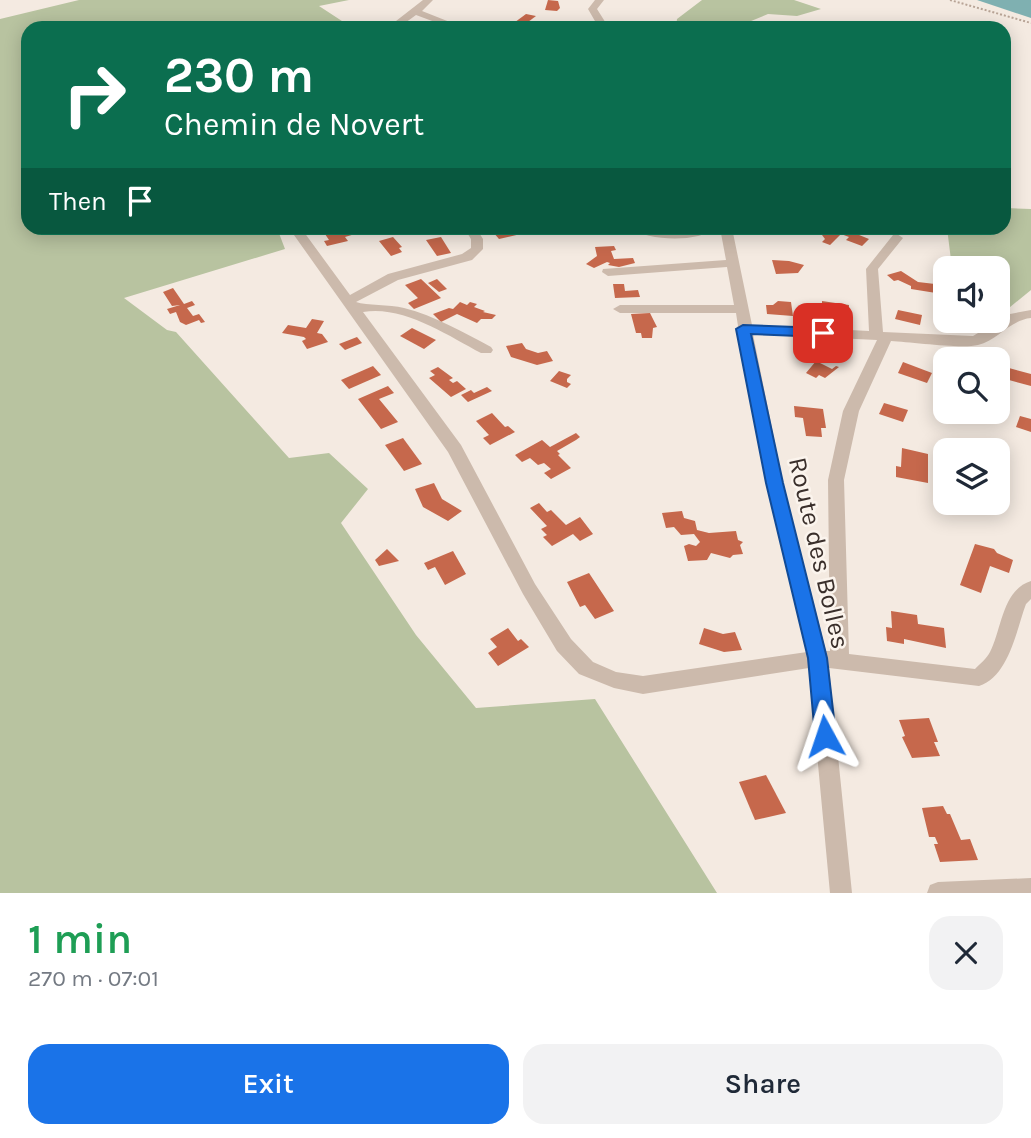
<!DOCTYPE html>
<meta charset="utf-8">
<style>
:root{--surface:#fff;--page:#f2f2f3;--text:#1f2937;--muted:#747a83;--accent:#1a73e8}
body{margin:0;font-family:Karla,sans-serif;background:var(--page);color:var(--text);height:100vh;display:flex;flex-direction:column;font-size:26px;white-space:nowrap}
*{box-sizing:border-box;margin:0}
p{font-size:23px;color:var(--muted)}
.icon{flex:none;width:38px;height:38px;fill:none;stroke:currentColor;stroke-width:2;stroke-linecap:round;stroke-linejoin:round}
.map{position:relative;height:893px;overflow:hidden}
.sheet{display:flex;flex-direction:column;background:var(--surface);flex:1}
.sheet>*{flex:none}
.guide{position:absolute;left:21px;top:21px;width:990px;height:214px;border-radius:21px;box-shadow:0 4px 18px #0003;background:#0b6e4f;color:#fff;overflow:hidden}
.tools{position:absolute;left:933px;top:256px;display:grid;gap:14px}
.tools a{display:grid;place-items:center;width:77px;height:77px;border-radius:14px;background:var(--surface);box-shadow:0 4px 18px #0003;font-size:35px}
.pin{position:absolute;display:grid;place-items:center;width:60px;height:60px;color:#fff;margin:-30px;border-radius:14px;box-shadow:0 4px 10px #0006}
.me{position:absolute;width:77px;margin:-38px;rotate:355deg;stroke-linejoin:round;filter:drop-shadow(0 0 5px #0008)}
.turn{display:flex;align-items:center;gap:24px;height:147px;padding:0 28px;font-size:32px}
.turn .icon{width:91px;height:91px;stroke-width:2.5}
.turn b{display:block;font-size:49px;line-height:60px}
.then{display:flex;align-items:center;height:66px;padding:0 28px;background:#0003;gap:14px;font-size:26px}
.round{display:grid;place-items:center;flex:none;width:74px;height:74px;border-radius:21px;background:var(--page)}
.head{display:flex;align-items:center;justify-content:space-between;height:119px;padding:0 28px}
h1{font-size:42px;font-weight:600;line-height:52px;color:#1e9e55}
.primary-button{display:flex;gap:14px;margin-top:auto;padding:14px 28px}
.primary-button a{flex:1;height:80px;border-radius:21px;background:var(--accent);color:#fff;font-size:28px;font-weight:600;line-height:80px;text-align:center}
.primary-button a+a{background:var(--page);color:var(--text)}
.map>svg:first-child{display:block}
.green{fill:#b8c3a0}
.water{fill:#7fb0b1}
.building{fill:#c6684c}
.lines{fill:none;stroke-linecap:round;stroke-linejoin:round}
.path{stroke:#b8a496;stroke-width:2;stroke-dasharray:2 2;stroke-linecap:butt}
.minor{fill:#ccbaac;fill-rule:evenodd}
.route{fill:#1a73e8;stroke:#114b97;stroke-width:2}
.labels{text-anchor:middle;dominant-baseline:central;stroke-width:5;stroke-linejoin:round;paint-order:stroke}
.street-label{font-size:26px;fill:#3a2f2b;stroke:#fbf4ed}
</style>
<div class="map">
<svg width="1031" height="893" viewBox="0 0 1031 893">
<rect width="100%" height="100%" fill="#f4eae1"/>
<g class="green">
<path d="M79 0H349L319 6 345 23 339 28H28V228H277L285 249 124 298 167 330 176 332 289 458 329 453 368 489 341 523 416 635 476 708 595 699 717 893H0V19Z"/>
<path d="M702 0H794L821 9 797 16 768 14 734 28H676L677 19Z"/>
<path d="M1005 208 1031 209V290L1004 312 998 311V268H952L947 228H1004Z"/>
</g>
<path class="water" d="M977 0H1031V18Z"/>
<g class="building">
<path d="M548 0 558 1 560 8 557 11 545 10Z"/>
<path d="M526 14 536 16 520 28H507Z"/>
<path d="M321 228H340L342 231 352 229 355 234 345 237 348 241 327 246 324 241 329 240Z"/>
<path d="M507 228H520L525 233 499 239 493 232Z"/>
<path d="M823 228H842L869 239 862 246 846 240 849 237 841 234 830 245 822 242 825 239 822 235 828 230Z"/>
<path d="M890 228H931L932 234 890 231Z"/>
<path d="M393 237 402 247 399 248 402 252 391 256 379 241Z"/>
<path d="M441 237 451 253 437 256 426 240Z"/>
<path d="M614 246 616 250 611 251 614 259 633 258 635 263 619 267 608 265 610 263 607 262 594 268 586 264 597 256 595 247Z"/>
<path d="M772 260 789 261 804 265 798 273 776 274Z"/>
<path d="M901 271 918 282 935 284 936 293 911 289V286L898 280 894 281 887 275Z"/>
<path d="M421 279 441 298 414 309 408 303 418 298 405 285Z"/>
<path d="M437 279 447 289 439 292 428 283Z"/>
<path d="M613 284H624L625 291 638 290 640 297 615 298Z"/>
<path d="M173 288 184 304 192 301 195 305 187 308 193 316 199 314 205 322 201 323 199 320 186 325 180 322 176 312 170 314 167 309 180 305 172 306 163 292Z"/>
<path d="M778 301 791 302 793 316 767 314 766 305H773Z"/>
<path d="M822 301 849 305V314L822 312Z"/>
<path d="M460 302 467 305 470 302 477 304 474 307 485 311 483 312 496 315 492 319H481L477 323 457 314 441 322 433 314 449 308 453 309Z"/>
<path d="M898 310 922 315 920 325 895 319Z"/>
<path d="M650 313 657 327 653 328 652 338H642L641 333H636L631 314Z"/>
<path d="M312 319 324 321 317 333 322 334 328 342 307 349 302 341 306 339 304 337 282 333 288 325 306 328Z"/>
<path d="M412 328 436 340 424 349 400 336Z"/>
<path d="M357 337 362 343 345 350 339 344Z"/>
<path d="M522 343 526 349 538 353 547 351 553 361 537 365 511 357 506 346Z"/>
<path d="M816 361 832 369 836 366 839 367 825 378 819 375 816 378 806 373Z"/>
<path d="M903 362 932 373 927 383 898 373Z"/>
<path d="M998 365 1031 374V386L998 377Z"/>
<path d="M373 366 381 375 349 389 341 380Z"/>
<path d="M438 367 453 378 449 380 453 383 457 381 466 389 451 397 429 378 435 375 430 371Z"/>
<path d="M559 371 571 375 567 379V382L571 384 567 388 550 381Z"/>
<path d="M388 386 394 393 379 399 398 422 381 429 358 399Z"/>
<path d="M487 387 492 391 468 402 461 395 471 390 474 393Z"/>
<path d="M884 403 908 410 903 422 879 414Z"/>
<path d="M794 406 823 409 826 428H821L822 437 806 436 803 418 795 417Z"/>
<path d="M492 413 505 427 508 426 515 432 490 445 483 438 489 435 476 421Z"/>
<path d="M1020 416 1031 419V432L1016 427Z"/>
<path d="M576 433 580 437 576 440 557 451 560 454 558 455 571 468 551 479 544 473 551 469 544 463 538 465 530 458 522 462 515 455 542 440 550 447Z"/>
<path d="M403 438 422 464 404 471 385 445Z"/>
<path d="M902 448 928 454V483L896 477V466L901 467Z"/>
<path d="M434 483 442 499 462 511 448 521 423 507 415 489Z"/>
<path d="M539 503 547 512 551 510 566 525 580 517 593 534 580 541 573 534 552 546 543 537 547 535 541 529 547 526 530 508Z"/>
<path d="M682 511 684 518 695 521 697 530 709 533 736 531 738 540 743 542 740 545 743 554 733 555 730 558 711 553 707 560 688 561 684 546 689 544 696 546 700 542 694 534 681 535 674 527 666 528 662 513Z"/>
<path d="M975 544 994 549 997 553 1013 560 1009 573 990 566 981 593 960 585Z"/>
<path d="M387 549 399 561 379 566 375 560Z"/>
<path d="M453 551 466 574 445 585 435 567 428 570 424 563Z"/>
<path d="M589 573 614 611 595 619 585 605 580 607 567 582Z"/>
<path d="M891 611 917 615 918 624 944 628 946 648 904 639V644L887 641 886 627 892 628Z"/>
<path d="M508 628 518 641 521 639 529 647 498 666 488 653 497 647 490 639Z"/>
<path d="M704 628 723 634 735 632 742 650 724 652 699 644Z"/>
<path d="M929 718 938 742H934L940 756 912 758 902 737 905 736 899 720Z"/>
<path d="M766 775 786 813 755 820 739 782Z"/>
<path d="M943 806 947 814H950L961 840 970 839 978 860 940 862 934 844H938L935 837H929L922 808Z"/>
</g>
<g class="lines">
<path class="path" d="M950 0 1031 23"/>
<g class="minor">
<path d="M423 0H433L422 11 465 28H451L416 15 398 28H387Z"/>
<path d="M595 0H604L597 9 609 28H599L588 9Z"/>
<path d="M289 228H301L350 295 388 274 462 254 471 248V239L464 228H476L483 239V249L472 260 398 280 356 302C367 306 389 304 404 308 435 316 463 332 491 347L493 350 491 353H481C447 335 403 305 363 312L461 445 535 584 571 639 593 662 616 672 643 676 807 652 767 483 739 332 736 329 738 326 736 313H620L613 309 620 305H734L727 267 608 276 602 272 603 269 726 260 720 228H732L752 325 869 331 866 269 893 235 897 234 903 238 878 269 883 332 973 336 1010 314 1031 310V318C1010 320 998 340 978 345 961 349 911 342 891 341L859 411 844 480 849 654 975 669C980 664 987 658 990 652 1002 629 1002 590 1031 581V599L1026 604C1016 631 1009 676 979 686L829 668 852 893H830L809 668 643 694 614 688 579 674 557 651 523 594 448 452ZM753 334 877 340 843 411 828 480 830 651H826L783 483Z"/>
<path d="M630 228 682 231 715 228C699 243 647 241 630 228Z"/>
<path d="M1031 878V893H927L930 885 938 882Z"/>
</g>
</g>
<path class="route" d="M743 325 823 328 830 333 823 337 751 334 783 483 827 658 836 736 833 743 825 746 818 743 815 736 808 658 766 483 736 329Z"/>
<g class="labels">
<g class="street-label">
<text transform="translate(819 553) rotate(77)">Route des Bolles</text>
</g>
</g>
</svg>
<div class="tools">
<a><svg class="icon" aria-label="sound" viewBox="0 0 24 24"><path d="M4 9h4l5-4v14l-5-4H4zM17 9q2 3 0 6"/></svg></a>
<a><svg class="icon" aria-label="search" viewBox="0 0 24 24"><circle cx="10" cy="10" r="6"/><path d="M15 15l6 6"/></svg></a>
<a><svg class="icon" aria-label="layers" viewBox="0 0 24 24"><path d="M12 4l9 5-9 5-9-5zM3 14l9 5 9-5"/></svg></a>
</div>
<div class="pin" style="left:823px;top:333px;background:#d93025"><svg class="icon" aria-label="arrive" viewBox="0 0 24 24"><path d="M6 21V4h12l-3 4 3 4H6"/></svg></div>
<svg class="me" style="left:825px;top:736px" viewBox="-20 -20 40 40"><path d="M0-17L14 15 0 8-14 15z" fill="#1a73e8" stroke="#fff" stroke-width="4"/></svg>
<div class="guide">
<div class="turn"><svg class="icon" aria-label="right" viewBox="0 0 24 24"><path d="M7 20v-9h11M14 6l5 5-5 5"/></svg><div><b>230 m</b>Chemin de Novert</div></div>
<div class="then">Then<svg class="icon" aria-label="arrive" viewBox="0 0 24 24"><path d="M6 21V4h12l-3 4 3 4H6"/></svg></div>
</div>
</div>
<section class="sheet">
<div class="head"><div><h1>1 min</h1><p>270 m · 07:01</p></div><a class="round"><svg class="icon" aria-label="close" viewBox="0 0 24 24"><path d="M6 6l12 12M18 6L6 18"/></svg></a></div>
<div class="primary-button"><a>Exit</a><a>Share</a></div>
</section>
